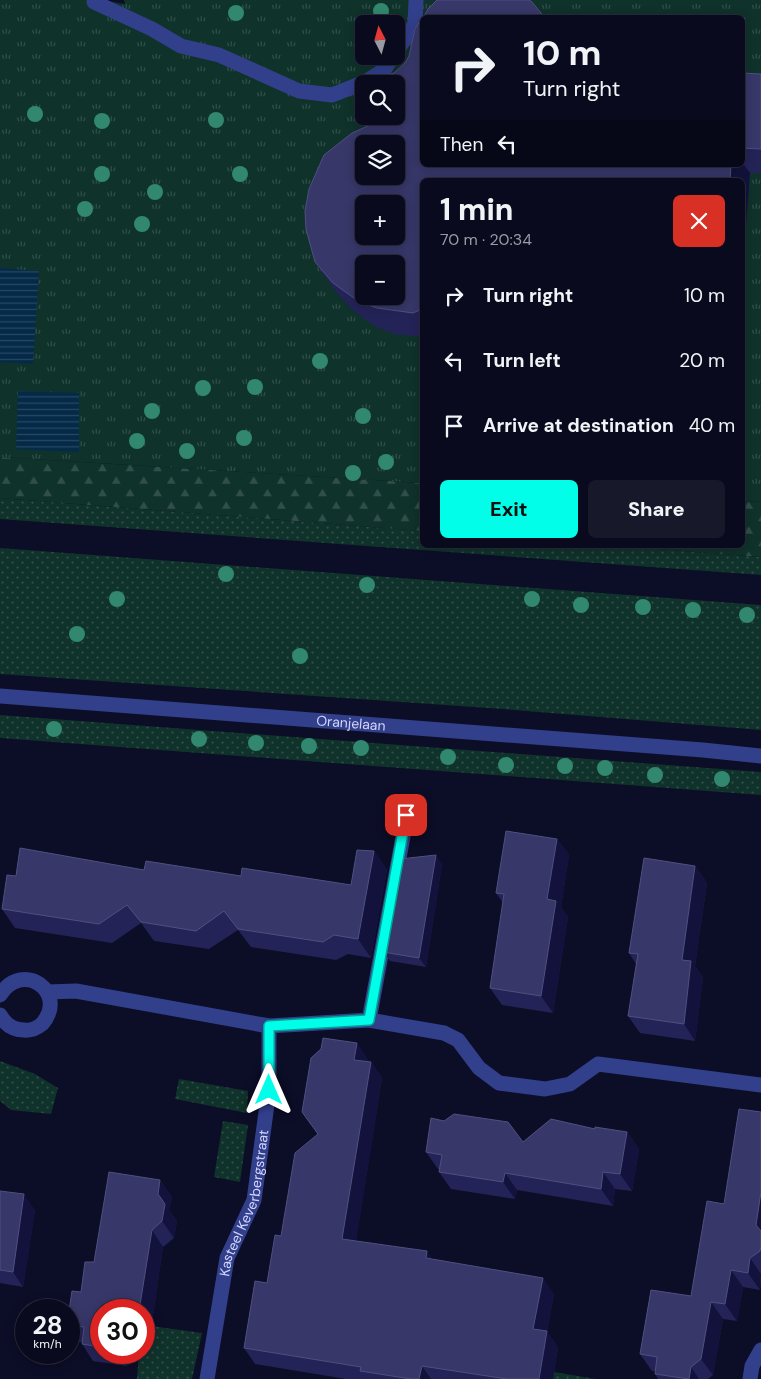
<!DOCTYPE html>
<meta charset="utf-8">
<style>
:root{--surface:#090a1d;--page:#17182a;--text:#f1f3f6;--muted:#999aa4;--line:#292b3b;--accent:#00fee8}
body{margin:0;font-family:"DM Sans",sans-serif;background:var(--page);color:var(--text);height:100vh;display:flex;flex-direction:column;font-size:19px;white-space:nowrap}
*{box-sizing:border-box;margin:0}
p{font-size:16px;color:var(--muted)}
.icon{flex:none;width:28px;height:28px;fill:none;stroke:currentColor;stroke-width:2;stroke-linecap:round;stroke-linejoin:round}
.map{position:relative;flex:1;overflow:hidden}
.drawer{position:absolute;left:420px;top:178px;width:325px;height:370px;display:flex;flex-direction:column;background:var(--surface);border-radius:8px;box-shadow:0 2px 12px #0003,0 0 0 1px var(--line)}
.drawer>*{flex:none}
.top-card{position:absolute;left:420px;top:15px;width:325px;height:152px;border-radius:8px;box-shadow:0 2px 12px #0003,0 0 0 1px var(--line);background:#090a1d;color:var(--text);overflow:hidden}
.needle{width:32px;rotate:354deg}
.buttons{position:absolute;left:355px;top:15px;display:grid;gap:10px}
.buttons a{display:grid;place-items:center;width:50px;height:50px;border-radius:8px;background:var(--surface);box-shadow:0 2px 12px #0003,0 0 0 1px var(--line);font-size:25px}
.speed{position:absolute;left:15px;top:1299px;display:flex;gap:10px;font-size:25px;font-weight:700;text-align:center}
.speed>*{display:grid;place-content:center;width:65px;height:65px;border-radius:50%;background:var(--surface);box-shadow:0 2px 12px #0003,0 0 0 1px var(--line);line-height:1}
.speed small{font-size:12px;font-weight:400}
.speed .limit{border:8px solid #d22;background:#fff;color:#111}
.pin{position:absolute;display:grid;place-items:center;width:42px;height:42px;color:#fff;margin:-21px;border-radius:10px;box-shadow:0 2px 8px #0006}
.me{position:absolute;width:55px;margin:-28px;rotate:0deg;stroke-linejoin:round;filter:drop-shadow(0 0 4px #0008)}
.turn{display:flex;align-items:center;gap:18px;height:105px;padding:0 20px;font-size:22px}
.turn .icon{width:65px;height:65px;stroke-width:2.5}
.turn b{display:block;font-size:35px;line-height:42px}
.then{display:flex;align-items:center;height:48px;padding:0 20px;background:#0003;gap:10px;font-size:19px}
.round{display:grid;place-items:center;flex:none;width:52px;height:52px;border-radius:8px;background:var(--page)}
.headline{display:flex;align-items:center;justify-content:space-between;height:85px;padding:0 20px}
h1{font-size:30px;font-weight:800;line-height:38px}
.cta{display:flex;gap:10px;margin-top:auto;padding:10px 20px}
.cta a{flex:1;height:58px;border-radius:8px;background:var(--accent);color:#111;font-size:20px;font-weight:800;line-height:58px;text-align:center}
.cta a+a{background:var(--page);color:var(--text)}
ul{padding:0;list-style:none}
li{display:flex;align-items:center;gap:15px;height:65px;padding:0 20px}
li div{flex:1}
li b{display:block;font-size:19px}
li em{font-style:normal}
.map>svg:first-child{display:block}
.grass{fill:url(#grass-dots)}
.forest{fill:url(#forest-firs)}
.park{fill:url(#park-tufts);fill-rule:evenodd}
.water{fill:url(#water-rules)}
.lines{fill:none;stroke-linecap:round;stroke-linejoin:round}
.minor{stroke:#323f8b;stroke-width:15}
.tree{fill:#32886e}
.wall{fill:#242357;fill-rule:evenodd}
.shaded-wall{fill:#13123c}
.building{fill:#373769;stroke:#4f5080;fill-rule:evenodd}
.route-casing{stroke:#00a597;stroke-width:12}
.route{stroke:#00fee8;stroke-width:9}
.labels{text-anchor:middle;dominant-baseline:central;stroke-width:5;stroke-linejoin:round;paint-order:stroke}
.street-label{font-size:14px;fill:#d3d6ff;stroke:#0c0d27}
</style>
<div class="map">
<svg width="761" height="1379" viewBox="0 0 761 1379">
<defs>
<pattern id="grass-dots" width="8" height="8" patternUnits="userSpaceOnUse" patternTransform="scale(1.25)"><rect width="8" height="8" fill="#0f322a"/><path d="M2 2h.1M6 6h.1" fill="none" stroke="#314f4a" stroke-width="1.8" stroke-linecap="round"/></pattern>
<pattern id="forest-firs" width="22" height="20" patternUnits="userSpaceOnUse" patternTransform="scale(1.25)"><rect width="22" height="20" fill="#0f322a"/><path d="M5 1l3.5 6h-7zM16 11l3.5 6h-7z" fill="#314f4a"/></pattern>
<pattern id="park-tufts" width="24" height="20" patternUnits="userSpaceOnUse" patternTransform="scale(1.25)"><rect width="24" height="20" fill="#0f322a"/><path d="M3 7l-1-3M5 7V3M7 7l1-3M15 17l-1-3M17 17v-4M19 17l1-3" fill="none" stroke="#314f4a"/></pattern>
<pattern id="water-rules" width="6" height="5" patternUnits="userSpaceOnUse" patternTransform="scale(1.25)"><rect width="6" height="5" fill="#042a48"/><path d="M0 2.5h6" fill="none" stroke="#284863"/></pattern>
</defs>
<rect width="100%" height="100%" fill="#0c0d27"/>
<g class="grass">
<path d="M0 498 422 531V545H607L761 557V575L0 519Z"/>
<path d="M0 548 761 605V730L503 709 0 674Z"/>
<path d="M0 715 761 772V795L0 738Z"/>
<path d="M0 1061 35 1074 58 1088 51 1114 11 1110 0 1101Z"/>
<path d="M179 1079 248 1091 247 1113 175 1099Z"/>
<path d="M223 1121 248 1125 240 1182 214 1177Z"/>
<path d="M144 1325 202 1333 192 1379H137L139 1353 144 1352Z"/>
<path d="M554 1372 596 1379H553Z"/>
</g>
<g class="forest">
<path d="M0 457 422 483V531L0 498Z"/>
<path d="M743 501 761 502V557L607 545H742Z"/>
</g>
<path class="park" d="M0 0H102L125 4 124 0H761V502L743 501 742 180H422V483L0 457ZM422 18H742V165H422ZM364 24H396V56H364ZM364 84H396V116H364ZM364 144H396V176H364ZM364 204H396V236H364ZM364 264H396V296H364Z"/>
<g class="water">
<path d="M0 268 39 271 33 364 0 362Z"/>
<path d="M18 391 79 393V452L16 449Z"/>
</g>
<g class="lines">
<g class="minor">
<path d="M94 2 152 29 181 46 219 55 299 91 332 95 365 82 384 70 393 56"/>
<path d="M396 52 415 24 416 0"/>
<path id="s1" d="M0 696 703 750 761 756"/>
<path d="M47 992 76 991 269 1026 369 1020 444 1033 458 1040 479 1068 499 1083 545 1089 570 1084 598 1064 761 1085"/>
<path d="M0 995C23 959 69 993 42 1024 37 1028 31 1031 24 1030 13 1030 5 1024 0 1015"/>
<path d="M369 1020 407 815"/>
<path id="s2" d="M207 1379 227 1258 254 1200 269 1090V1026"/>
<path d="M750 1379 752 1366 761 1350"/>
</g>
</g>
<g class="tree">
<circle cx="381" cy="11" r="8"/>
<circle cx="236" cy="13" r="8"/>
<circle cx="35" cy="114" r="8"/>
<circle cx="216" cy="120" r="8"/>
<circle cx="102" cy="121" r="8"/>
<circle cx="102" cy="174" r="8"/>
<circle cx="240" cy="174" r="8"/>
<circle cx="155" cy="192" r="8"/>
<circle cx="85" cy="209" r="8"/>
<circle cx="142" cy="224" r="8"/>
<circle cx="320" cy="361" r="8"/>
<circle cx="255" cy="387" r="8"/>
<circle cx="203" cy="388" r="8"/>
<circle cx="152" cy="411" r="8"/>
<circle cx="363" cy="416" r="8"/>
<circle cx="244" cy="438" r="8"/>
<circle cx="137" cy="441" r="8"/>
<circle cx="187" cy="451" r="8"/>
<circle cx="386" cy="462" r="8"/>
<circle cx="353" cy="473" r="8"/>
<circle cx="226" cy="574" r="8"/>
<circle cx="367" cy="585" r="8"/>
<circle cx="117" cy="599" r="8"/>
<circle cx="532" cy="599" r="8"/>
<circle cx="581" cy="605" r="8"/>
<circle cx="643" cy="607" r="8"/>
<circle cx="693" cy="610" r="8"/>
<circle cx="747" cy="615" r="8"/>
<circle cx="77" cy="634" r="8"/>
<circle cx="300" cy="656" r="8"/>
<circle cx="54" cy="729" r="8"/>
<circle cx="199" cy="739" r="8"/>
<circle cx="256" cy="743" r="8"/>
<circle cx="309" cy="746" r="8"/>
<circle cx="361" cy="748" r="8"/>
<circle cx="448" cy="757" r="8"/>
<circle cx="506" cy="765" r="8"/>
<circle cx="565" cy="766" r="8"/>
<circle cx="605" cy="768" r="8"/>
<circle cx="655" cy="775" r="8"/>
<circle cx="722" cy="779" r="8"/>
</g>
<g class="wall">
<path d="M422 18V165H742V73L761 74V173H750L742 276V180H422V337L395 334 376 327 351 309 333 288 315 262 306 229 305 211 309 189 324 155 352 133 370 125V116H396V84H373V79L394 73 405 63 409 56 415 29ZM364 144H396V176H364ZM364 204H396V236H364ZM364 264H396V296H364Z"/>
<path d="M557 839 569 855 561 907 568 917 553 1013 502 1005 490 988 503 903 496 893Z"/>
<path d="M374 851 387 870 371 958 348 954 336 960 251 947 238 930 209 949 154 941 141 923 112 943 15 928 2 909 16 876 144 870 241 876 351 885Z"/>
<path d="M442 864 426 967 390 961 383 952Z"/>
<path d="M695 866 707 883 695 966 703 978 695 1041 640 1033 628 1016 636 964 629 953Z"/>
<path d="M368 1059V1062H371L382 1078 356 1241 433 1259 554 1294 547 1332 558 1347 553 1379H346L255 1364 244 1348 267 1283 281 1236 318 1134Z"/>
<path d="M761 1112V1281L760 1290 743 1287 737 1321 723 1319 713 1375 708 1379H658L655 1374V1371H652L640 1354 691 1296 724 1204Z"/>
<path d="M595 1129 627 1132 639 1149 632 1191 615 1189 613 1206 517 1190 515 1199 451 1189 439 1172 440 1170 438 1169 426 1152 523 1142Z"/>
<path d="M160 1180 172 1197 169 1210 177 1221 174 1238 163 1247 152 1322 144 1321V1310H101V1352H129L127 1366 93 1361 82 1344V1342H78L69 1328V1311L81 1292 94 1262Z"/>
<path d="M0 1191 35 1210 23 1287 0 1283Z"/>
</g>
<g class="shaded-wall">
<path d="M742 162 750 173 742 276V180H730L731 165H742Z"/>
<path d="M557 839 569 855 561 907 568 917 553 1013 541 996 547 899Z"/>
<path d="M374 851 387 870 371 958 358 939Z"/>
<path d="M436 855 442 864 426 967 419 958Z"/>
<path d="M695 866 707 883 695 966 703 978 695 1041 684 1024 682 960Z"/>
<path d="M357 1043 368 1059 366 1076 354 1060Z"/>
<path d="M371 1062 382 1078 354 1255 342 1239Z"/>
<path d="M627 1132 639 1149 632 1191 620 1174Z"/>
<path d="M603 1172 615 1189 613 1206 601 1189Z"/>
<path d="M505 1173 517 1190 515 1199 503 1182Z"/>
<path d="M160 1180 172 1197 169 1210 177 1221 174 1238 162 1221 158 1194Z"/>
<path d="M761 1192V1232L756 1225Z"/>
<path d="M24 1194 35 1210 23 1287 13 1272Z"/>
<path d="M152 1230 163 1247 152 1322 144 1310 140 1305Z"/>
<path d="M427 1251 439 1268 426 1258Z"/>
<path d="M750 1258 761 1274 760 1290 748 1273Z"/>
<path d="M731 1270 743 1287 737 1321 725 1304Z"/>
<path d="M543 1278 554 1294 547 1332 558 1347 553 1379H539L533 1329Z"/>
<path d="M711 1302 723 1319 713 1375 701 1359Z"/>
<path d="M123 1303 128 1310H121Z"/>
<path d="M117 1352H129L127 1366Z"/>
<path d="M422 1366 431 1379H419Z"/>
<path d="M691 1367 699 1379H689Z"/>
</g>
<g class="building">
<path d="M437 0H529L532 2 545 18H423L428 9Z"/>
<path d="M422 18V165H731L730 180H422V309L413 313 377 308 358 301 333 283 315 262 306 229 305 211 309 189 324 155 352 133 370 125V116H396V84H373V79L394 73 405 63 409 56 415 29ZM364 144H396V176H364ZM364 204H396V236H364ZM364 264H396V296H364Z"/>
<path d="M742 73 761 74V149L742 148Z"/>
<path d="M506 831 557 839 547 899 556 901 541 996 490 988 504 894 496 893Z"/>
<path d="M20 848 144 870 146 861 241 876 242 868 351 885 357 850 374 851 358 939 334 935 323 942 238 929 224 911 196 931 141 922 127 905 99 924 2 909 7 875 16 876Z"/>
<path d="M436 855 419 958 383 952 400 859Z"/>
<path d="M644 858 695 866 682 960 691 961 684 1024 628 1016 638 954 629 953Z"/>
<path d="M323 1038 357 1043 354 1060 371 1062 342 1239 427 1251 426 1258 543 1278 533 1329 547 1331 539 1379H507L422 1366 419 1379H411L360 1371 361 1367 244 1348 255 1281 267 1283 275 1235 281 1236 295 1153 318 1134 302 1112 311 1058 321 1049Z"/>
<path d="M739 1109 761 1112V1192L756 1225 761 1231V1246L760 1251 750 1258 748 1273 731 1270 725 1304 711 1302 701 1359 691 1367 689 1379 655 1374 657 1357 640 1354 651 1290 691 1296 707 1201 724 1204Z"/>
<path d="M454 1114 508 1122 523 1142 551 1119 595 1129V1127L627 1132 620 1174 603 1172 601 1189 505 1173 503 1182 439 1172 442 1155 426 1152 431 1118 444 1121Z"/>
<path d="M109 1172 160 1180 158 1194 165 1204 162 1221 152 1230 140 1305 123 1303 121 1310H101V1347L82 1344 84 1327 69 1325V1311L72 1291 81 1292 85 1262H94Z"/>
<path d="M0 1191 24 1194 13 1272 0 1270Z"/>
</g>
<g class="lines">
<g class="route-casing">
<path id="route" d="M269 1090V1026L369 1020 406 815"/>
</g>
<use href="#route" class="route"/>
</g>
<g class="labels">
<g class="street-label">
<text stroke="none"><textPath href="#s1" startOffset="352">Oranjelaan</textPath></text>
<text stroke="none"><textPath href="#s2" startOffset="181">Kasteel Keverbergstraat</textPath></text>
</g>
</g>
</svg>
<div class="buttons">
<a><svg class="needle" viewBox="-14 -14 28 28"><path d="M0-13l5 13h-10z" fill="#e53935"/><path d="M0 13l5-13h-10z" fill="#999aa4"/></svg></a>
<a><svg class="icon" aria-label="search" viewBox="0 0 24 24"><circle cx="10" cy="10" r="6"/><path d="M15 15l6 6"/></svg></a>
<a><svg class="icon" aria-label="layers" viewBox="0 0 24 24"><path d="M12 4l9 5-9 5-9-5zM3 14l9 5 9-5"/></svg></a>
<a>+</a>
<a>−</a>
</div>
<div class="speed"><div>28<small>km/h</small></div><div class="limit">30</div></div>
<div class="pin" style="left:406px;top:815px;background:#d93025"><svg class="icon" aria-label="arrive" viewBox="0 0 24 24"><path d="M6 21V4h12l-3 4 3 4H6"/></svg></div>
<svg class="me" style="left:269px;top:1090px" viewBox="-20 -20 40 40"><path d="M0-17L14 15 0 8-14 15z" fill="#00fee8" stroke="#fff" stroke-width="4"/></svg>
<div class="top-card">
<div class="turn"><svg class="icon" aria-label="right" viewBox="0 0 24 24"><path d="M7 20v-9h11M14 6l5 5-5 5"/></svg><div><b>10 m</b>Turn right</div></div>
<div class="then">Then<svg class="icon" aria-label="left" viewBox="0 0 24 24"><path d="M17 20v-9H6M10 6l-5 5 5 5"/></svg></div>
</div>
<section class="drawer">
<div class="headline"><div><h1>1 min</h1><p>70 m · 20:34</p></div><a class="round" style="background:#d93025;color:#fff"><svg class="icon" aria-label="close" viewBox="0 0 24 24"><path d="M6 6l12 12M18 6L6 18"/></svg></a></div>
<ul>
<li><svg class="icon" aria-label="right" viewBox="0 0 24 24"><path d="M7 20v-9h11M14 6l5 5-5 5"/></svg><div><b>Turn right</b></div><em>10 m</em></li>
<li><svg class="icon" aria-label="left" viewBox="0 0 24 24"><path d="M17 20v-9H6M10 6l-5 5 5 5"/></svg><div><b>Turn left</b></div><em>20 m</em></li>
<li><svg class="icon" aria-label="arrive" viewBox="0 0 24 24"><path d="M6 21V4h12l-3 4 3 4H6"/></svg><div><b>Arrive at destination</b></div><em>40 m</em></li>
</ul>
<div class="cta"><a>Exit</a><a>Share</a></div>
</section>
</div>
